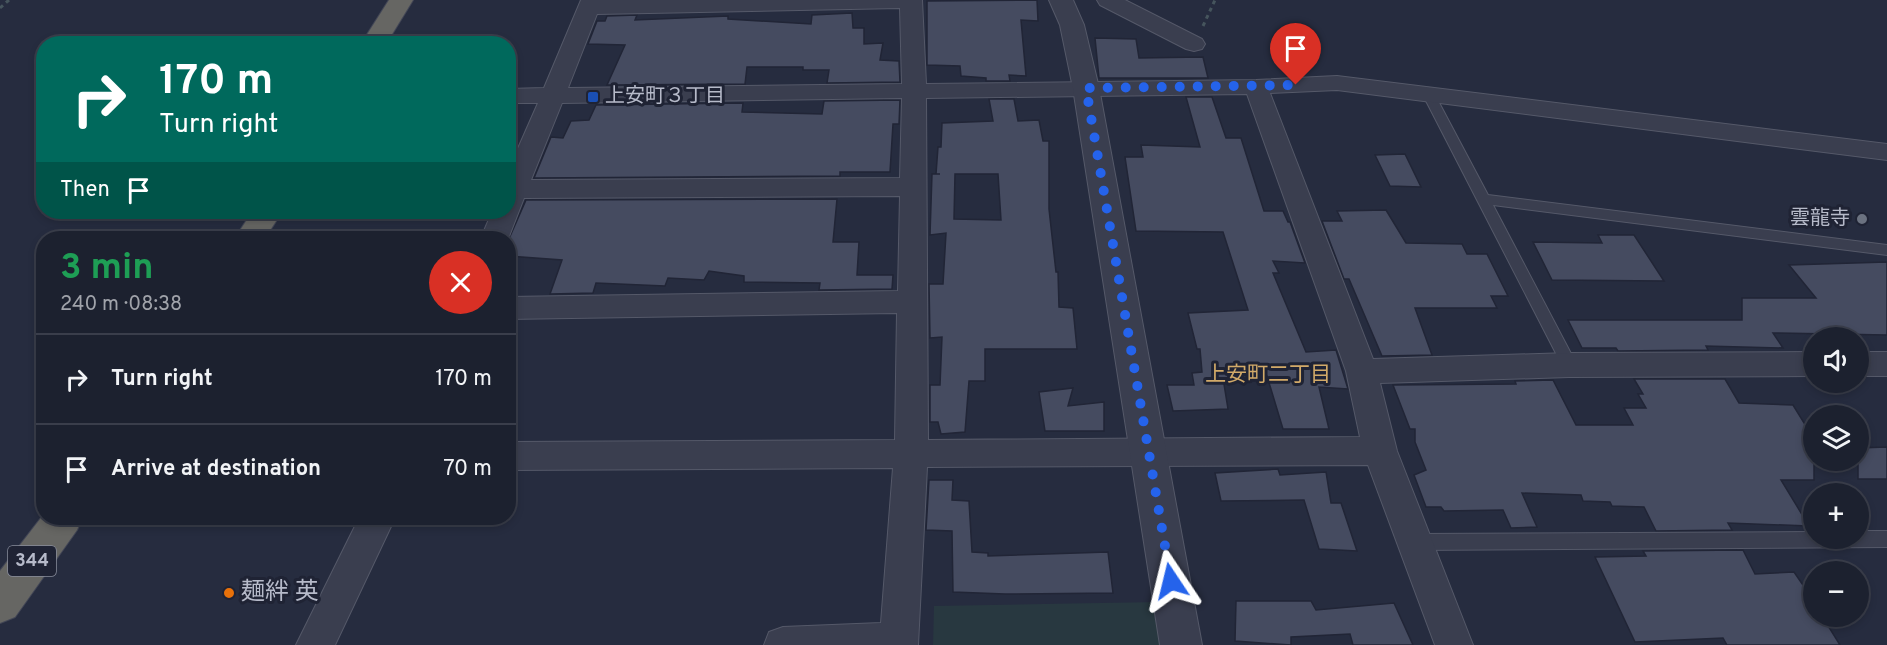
<!DOCTYPE html>
<meta charset="utf-8">
<style>
:root{--surface:#1c212f;--page:#252937;--text:#f1f3f6;--muted:#a0a3aa;--line:#3a3e4b}
body{margin:0;font-family:Overpass,"Noto Sans JP",sans-serif;background:var(--page);color:var(--text);height:100vh;display:flex;flex-direction:column;font-size:22px;white-space:nowrap}
*{box-sizing:border-box;margin:0}
p{font-size:20px;color:var(--muted)}
.icon{flex:none;width:33px;height:33px;fill:none;stroke:currentColor;stroke-width:2;stroke-linecap:round;stroke-linejoin:round}
.map{position:relative;flex:1;overflow:hidden}
.panel{position:absolute;left:36px;top:231px;width:480px;height:294px;display:flex;flex-direction:column;background:var(--surface);border-radius:24px;box-shadow:0 3px 9px #0003,0 0 0 2px var(--line)}
.panel>*{flex:none}
.hud{position:absolute;left:36px;top:36px;width:480px;height:183px;border-radius:24px;box-shadow:0 3px 9px #0003,0 0 0 2px var(--line);background:#00695c;color:#fff;overflow:hidden}
.tools{position:absolute;left:1803px;top:327px;display:grid;gap:12px}
.tools a{display:grid;place-items:center;width:66px;height:66px;border-radius:50%;background:var(--surface);box-shadow:0 3px 9px #0003,0 0 0 2px var(--line);font-size:30px}
.pin{position:absolute;display:grid;place-items:center;width:51px;height:51px;color:#fff;margin:-62px -26px;border-radius:50% 50% 50% 0;rotate:-45deg;box-shadow:0 0 6px #0007}
.pin .icon{rotate:45deg}
.me{position:absolute;width:66px;margin:-33px;rotate:350deg;stroke-linejoin:round;filter:drop-shadow(0 0 4px #0008)}
.turn{display:flex;align-items:center;gap:21px;height:126px;padding:0 24px;font-size:27px}
.turn .icon{width:78px;height:78px;stroke-width:2.5}
.turn b{display:block;font-size:42px;line-height:51px}
.then{display:flex;align-items:center;height:57px;padding:0 24px;background:#0003;gap:12px;font-size:22px}
.round{display:grid;place-items:center;flex:none;width:63px;height:63px;border-radius:32px;background:var(--page)}
.summary{display:flex;align-items:center;justify-content:space-between;height:102px;padding:0 24px}
h1{font-size:36px;font-weight:700;line-height:45px;color:#1e9e55}
ul{padding:0;list-style:none}
li{display:flex;align-items:center;gap:18px;height:90px;padding:0 24px;border-top:2px solid var(--line)}
li div{flex:1}
li b{display:block;font-size:22px}
li em{font-style:normal}
.map>svg:first-child{display:block}
.green{fill:#283840}
.building{fill:#454b60;stroke:#212536;stroke-width:1.5;fill-rule:evenodd}
.lines{fill:none;stroke-linecap:round;stroke-linejoin:round}
.service-casing{stroke:#555969;stroke-width:2}
.minor-casing{stroke:#555969;stroke-width:2}
.tertiary-casing{stroke:#555969;stroke-width:2}
.trunk-casing{stroke:#424656;stroke-width:2}
.path{stroke:#46555d;stroke-width:3;stroke-dasharray:4 4;stroke-linecap:butt}
.service{fill:#3a3e4f;fill-rule:evenodd}
.minor{fill:#3a3e4f;fill-rule:evenodd}
.tertiary{fill:#3a3e4f;fill-rule:evenodd}
.trunk{fill:#666663;fill-rule:evenodd}
.route{stroke:#2563eb;stroke-width:10;stroke-dasharray:0 18}
.transit-dot{fill:#1a4fb4;stroke:#1f2334;stroke-width:2}
.worship-dot{fill:#6b7280;stroke:#1f2334;stroke-width:2}
.food-dot{fill:#e8710a;stroke:#1f2334;stroke-width:2}
.labels{text-anchor:middle;dominant-baseline:central;stroke-width:6;stroke-linejoin:round;paint-order:stroke}
.shield{fill:#1f2334;stroke:#898d9c;stroke-width:1.5}
.shield-label{font-size:18px;font-weight:bold;fill:#b6bac9}
.poi-label{font-size:20px;fill:#b6bac9;stroke:#1f2334;text-anchor:start}
.neighbourhood-label{font-size:21px;fill:#d2aa69;stroke:#1f2334}
.near-poi-label{font-size:24px;fill:#b6bac9;stroke:#1f2334;text-anchor:start}
</style>
<div class="map">
<svg width="1887" height="645" viewBox="0 0 1887 645">
<rect width="100%" height="100%" fill="#262c3f"/>
<path class="green" d="M1157 602 1163 645H933L934 606Z"/>
<g class="building">
<path d="M1037 0 1038 21 1021 20 1026 76 1009 75 1010 81H986V78L961 76 960 66 927 65V1Z"/>
<path d="M852 13 853 28H864V44L883 43 880 60 899 61 900 82 827 83 829 70H803V67H747L745 84 607 85 625 45 588 44 597 21H605L607 16 637 15 635 20 728 16V19L811 24 812 15Z"/>
<path d="M1095 38 1136 39 1139 58 1203 57 1208 78H1099Z"/>
<path d="M1186 97H1212L1226 138H1241L1264 211H1283L1288 222H1290L1305 263 1273 261 1279 273H1273L1306 352 1336 350 1348 389 1319 387 1329 429H1283L1267 376 1223 378 1228 409 1173 411 1167 385H1194L1192 373 1202 372 1200 349H1197L1188 313 1248 310 1223 232 1136 231 1125 157H1143L1141 145 1200 147Z"/>
<path d="M989 99H1014L1018 121 1039 120 1043 141H1049V209L1056 272H1058L1059 307 1073 308 1077 349H985V381H969L965 432 941 434 938 422H930V385H940L942 337 930 338 929 284H943L946 233 930 235 932 174H940H936L938 147H941L942 123 993 121ZM955 174H998L1001 220 954 219Z"/>
<path d="M900 100 899 124H893L890 172H840V176L534 178 551 137 563 138 571 121 589 120 596 105 743 103 742 112 822 114 824 101Z"/>
<path d="M1405 154 1421 187 1390 186 1375 155Z"/>
<path d="M837 199 833 242H859L857 275H893L892 289 819 290 820 283 744 282V276L709 271 704 280 668 278 665 286 596 283 593 293 550 294 562 260 508 256V241L526 200Z"/>
<path d="M1386 210 1406 243 1462 244 1467 254H1487L1508 296H1491L1497 308H1415L1432 355 1382 356 1349 279H1344L1322 221H1342L1337 211Z"/>
<path d="M1598 235H1634L1664 281 1552 280 1533 242 1602 243Z"/>
<path d="M1887 262V335L1773 333 1783 348 1706 346 1708 350 1618 351 1616 348H1582L1568 320H1742V298H1816L1789 265Z"/>
<path d="M1634 379H1725L1739 403 1793 405 1814 439V480H1781L1809 526 1728 523 1732 530 1656 531 1644 507 1612 506 1610 502 1583 501 1581 495 1522 493 1537 527 1511 528 1503 510 1444 511 1441 507H1426L1414 475 1426 470 1415 442V429H1410L1393 385 1516 384 1515 381 1553 380 1576 425H1633L1624 408H1646L1638 394H1643Z"/>
<path d="M1073 388 1068 406 1104 402V431H1045L1039 392Z"/>
<path d="M1887 447V479H1858V448Z"/>
<path d="M1278 469 1280 475 1326 472 1331 503H1341L1357 551 1319 549 1304 500 1221 501 1215 473Z"/>
<path d="M929 480H953L952 500 969 501 972 552 988 553V556L1108 552 1113 593 1005 594 953 592 952 531 926 530Z"/>
<path d="M1743 550 1755 574 1794 572 1814 601V616H1822L1840 645H1727L1723 638 1635 642 1595 557 1646 556 1643 551Z"/>
<path d="M1236 601H1311L1316 610 1394 603 1413 645H1353L1350 634 1291 637V645L1235 641Z"/>
</g>
<g class="lines">
<g class="service-casing">
<g id="service">
<path d="M1429 91 1435 95 1488 195 1887 245V255L1493 205 1577 365 1574 369H1564L1423 95Z"/>
<path d="M1858 531H1887V547L1415 550 1409 548 1406 542 1409 536 1415 534 1814 532V538H1858Z"/>
</g>
</g>
<g class="minor-casing">
<g id="minor">
<path d="M581 0H922L926 84 1256 80 1337 76 1887 144V160L1337 90 1270 93 1373 359 1569 353 1814 352V376L1569 377 1380 383 1397 451 1473 645H1435L1368 465 927 467 918 645H764L769 632 783 627 881 623 893 468 508 470V442L895 440 897 313 508 319V297L898 291 900 196 524 198 508 239 481 238 492 212H508V171L538 103H508V89L544 88ZM900 8 902 84 568 88 597 14ZM1247 94 1346 371 1360 437 928 440 926 98ZM902 98 900 178 531 180 562 103Z"/>
<path d="M1097 0H1125L1202 39 1205 44 1202 49 1194 51 1186 49 1100 5Z"/>
<rect x="1858" y="352" width="29" height="24"/>
<path d="M359 518H395L335 645H296Z"/>
</g>
</g>
<g class="tertiary-casing">
<path id="tertiary" d="M1049 0H1073L1084 25 1099 88 1202 645H1160L1073 88 1060 25Z"/>
</g>
<g class="trunk-casing">
<g id="trunk">
<path d="M389 0H413L386 44H361Z"/>
<path d="M252 212H282L265 238H235Z"/>
<path d="M44 514V518H82L77 530 15 617 0 623V571Z"/>
</g>
</g>
<g class="path">
<path d="M0 8 9 0"/>
<path d="M1203 26 1215 0"/>
</g>
<use href="#service" class="service"/>
<use href="#minor" class="minor"/>
<use href="#tertiary" class="tertiary"/>
<use href="#trunk" class="trunk"/>
</g>
<g class="lines">
<path class="route" d="M1171 581 1086 88 1296 85"/>
</g>
<rect class="transit-dot" x="587" y="91" width="12" height="12" rx="3"/>
<circle class="worship-dot" cx="1862" cy="219" r="6"/>
<circle class="food-dot" cx="229" cy="593" r="6"/>
<g class="labels">
<rect class="shield" x="8" y="546" width="48" height="30" rx="4.5"/>
<g class="shield-label">
<text x="32" y="561">344</text>
</g>
<g class="poi-label">
<text x="605" y="97">上安町３丁目</text>
<text x="1850" y="219" text-anchor="end">雲龍寺</text>
</g>
<g class="neighbourhood-label">
<text x="1268" y="375">上安町二丁目</text>
</g>
<g class="near-poi-label">
<text x="241" y="593">麺絆 英</text>
</g>
</g>
</svg>
<div class="tools">
<a><svg class="icon" aria-label="sound" viewBox="0 0 24 24"><path d="M4 9h4l5-4v14l-5-4H4zM17 9q2 3 0 6"/></svg></a>
<a><svg class="icon" aria-label="layers" viewBox="0 0 24 24"><path d="M12 4l9 5-9 5-9-5zM3 14l9 5 9-5"/></svg></a>
<a>+</a>
<a>−</a>
</div>
<div class="pin" style="left:1296px;top:85px;background:#d93025"><svg class="icon" aria-label="arrive" viewBox="0 0 24 24"><path d="M6 21V4h12l-3 4 3 4H6"/></svg></div>
<svg class="me" style="left:1171px;top:581px" viewBox="-20 -20 40 40"><path d="M0-17L14 15 0 8-14 15z" fill="#2563eb" stroke="#fff" stroke-width="4"/></svg>
<div class="hud">
<div class="turn"><svg class="icon" aria-label="right" viewBox="0 0 24 24"><path d="M7 20v-9h11M14 6l5 5-5 5"/></svg><div><b>170 m</b>Turn right</div></div>
<div class="then">Then<svg class="icon" aria-label="arrive" viewBox="0 0 24 24"><path d="M6 21V4h12l-3 4 3 4H6"/></svg></div>
</div>
<section class="panel">
<div class="summary"><div><h1>3 min</h1><p>240 m · 08:38</p></div><a class="round" style="background:#d93025;color:#fff"><svg class="icon" aria-label="close" viewBox="0 0 24 24"><path d="M6 6l12 12M18 6L6 18"/></svg></a></div>
<ul>
<li><svg class="icon" aria-label="right" viewBox="0 0 24 24"><path d="M7 20v-9h11M14 6l5 5-5 5"/></svg><div><b>Turn right</b></div><em>170 m</em></li>
<li><svg class="icon" aria-label="arrive" viewBox="0 0 24 24"><path d="M6 21V4h12l-3 4 3 4H6"/></svg><div><b>Arrive at destination</b></div><em>70 m</em></li>
</ul>
</section>
</div>
